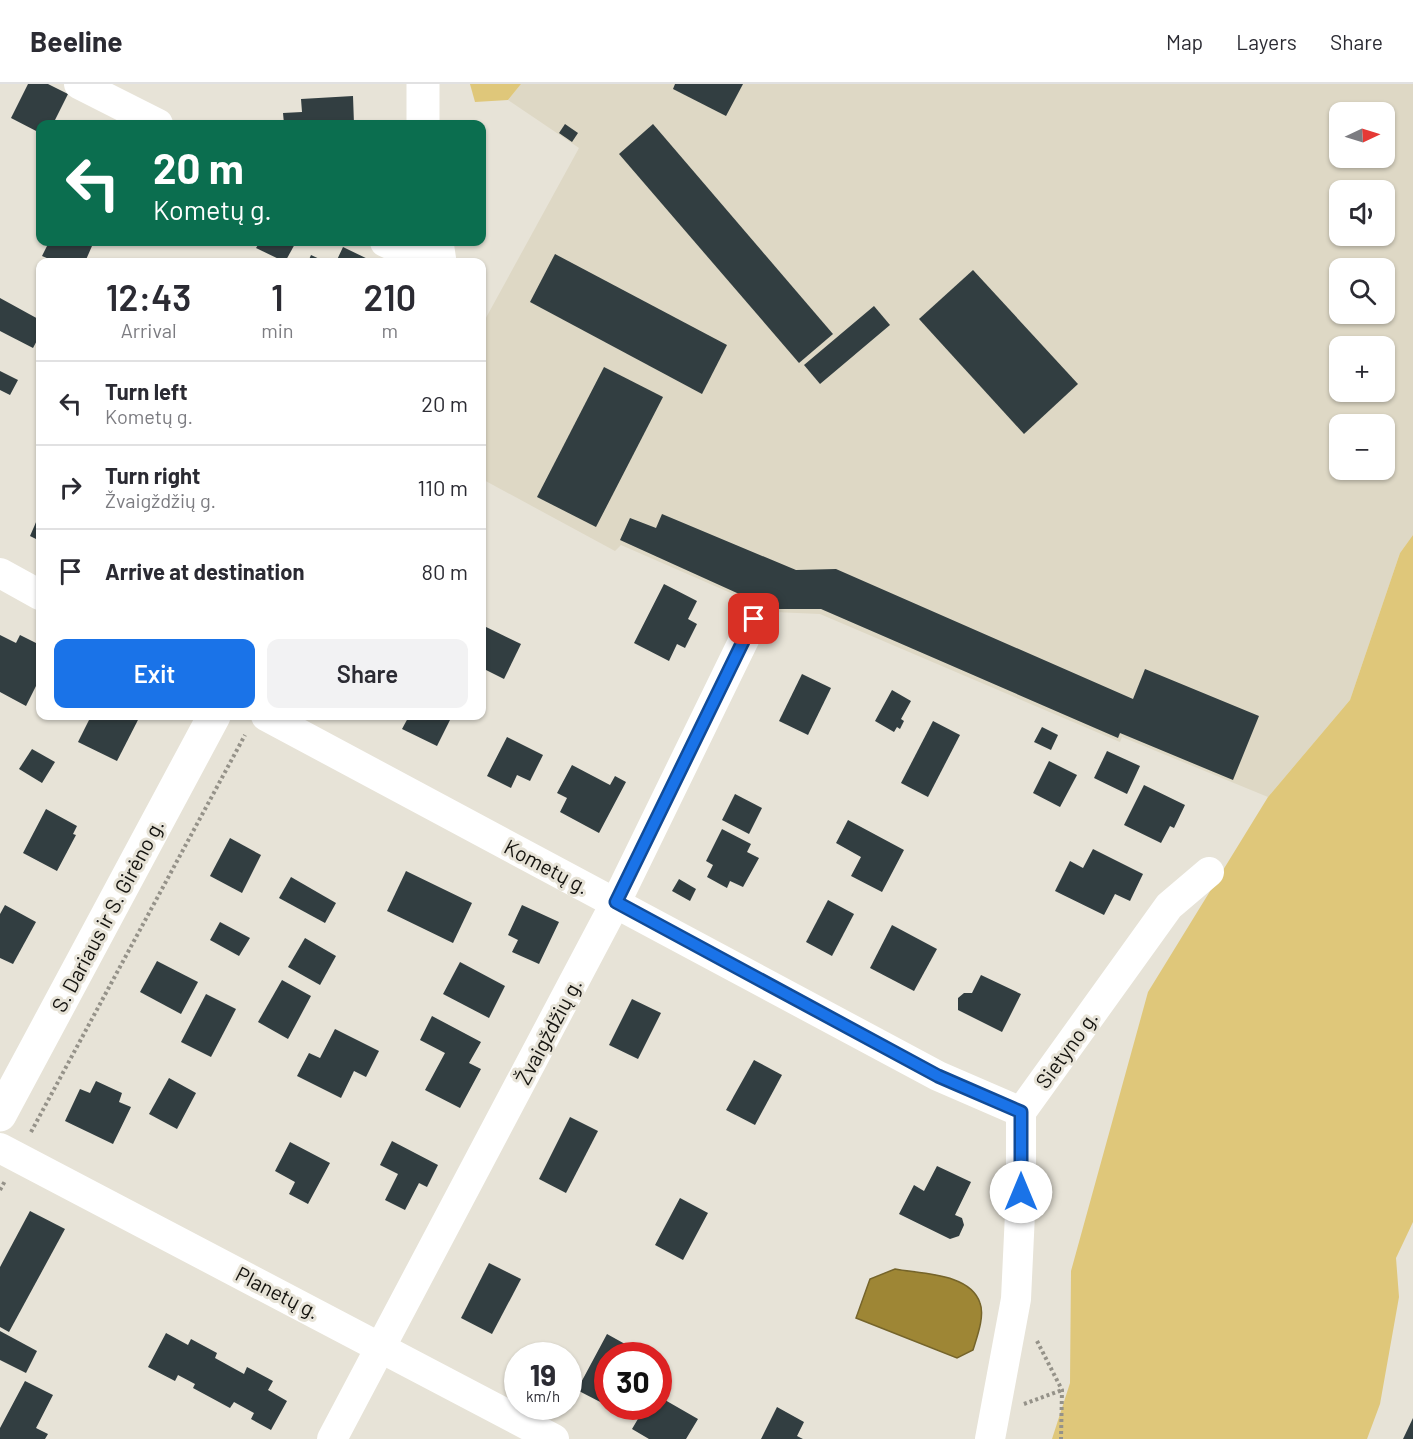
<!DOCTYPE html>
<meta charset="utf-8">
<style>
:root{--surface:#fff;--page:#f2f2f3;--text:#2b2b33;--muted:#7c7c81;--line:#e1e1e2;--accent:#1a73e8}
body{margin:0;font-family:Barlow,sans-serif;background:var(--page);color:var(--text);height:100vh;display:flex;flex-direction:column;font-size:22px;white-space:nowrap}
*{box-sizing:border-box;margin:0}
p{font-size:20px;color:var(--muted)}
.icon{flex:none;width:33px;height:33px;fill:none;stroke:currentColor;stroke-width:2;stroke-linecap:round;stroke-linejoin:round}
.map{position:relative;flex:1;overflow:hidden}
.panel{position:absolute;left:36px;top:174px;width:450px;height:462px;display:flex;flex-direction:column;background:var(--surface);border-radius:12px;box-shadow:0 2px 4px #0004}
.panel>*{flex:none}
.hud{position:absolute;left:36px;top:36px;width:450px;height:126px;border-radius:12px;box-shadow:0 2px 4px #0004;background:#0b6e4f;color:#fff;overflow:hidden}
.needle{width:39px;rotate:86deg}
.buttons{position:absolute;left:1329px;top:18px;display:grid;gap:12px}
.buttons a{display:grid;place-items:center;width:66px;height:66px;border-radius:12px;background:var(--surface);box-shadow:0 2px 4px #0004;font-size:30px}
.speed{position:absolute;left:504px;top:1258px;display:flex;gap:12px;font-size:30px;font-weight:700;text-align:center}
.speed>*{display:grid;place-content:center;width:78px;height:78px;border-radius:50%;background:var(--surface);box-shadow:0 2px 4px #0004;line-height:1}
.speed small{font-size:15px;font-weight:400}
.speed .limit{border:9px solid #d22;background:#fff;color:#111}
.pin{position:absolute;display:grid;place-items:center;width:51px;height:51px;color:#fff;margin:-26px;border-radius:12px;box-shadow:0 3px 9px #0006}
.me{position:absolute;width:66px;margin:-33px;rotate:0deg;stroke-linejoin:round;filter:drop-shadow(0 0 4px #0008)}
.turn{display:flex;align-items:center;gap:21px;height:126px;padding:0 18px;font-size:27px}
.turn .icon{width:78px;height:78px;stroke-width:2.5}
.turn b{display:block;font-size:42px;line-height:51px}
.eta{display:flex;justify-content:space-evenly;align-items:center;height:102px;text-align:center}
.eta b{font-size:36px;font-weight:600;line-height:42px}
.cta{display:flex;gap:12px;margin-top:auto;padding:12px 18px}
.cta a{flex:1;height:69px;border-radius:12px;background:var(--accent);color:#fff;font-size:24px;font-weight:600;line-height:69px;text-align:center}
.cta a+a{background:var(--page);color:var(--text)}
ul{padding:0;list-style:none}
li{display:flex;align-items:center;gap:18px;height:84px;padding:0 18px;border-top:2px solid var(--line)}
li div{flex:1}
li b{display:block;font-size:22px}
li em{font-style:normal}
header{display:flex;align-items:center;gap:36px;box-sizing:border-box;height:84px;padding:0 30px;background:var(--surface);border-bottom:2px solid var(--line)}
header strong{font-size:28px}
nav{display:flex;gap:33px;margin-inline-start:auto;font-size:21px}
.map>svg:first-child{display:block}
.built{fill:#ded8c5;fill-rule:evenodd}
.green{fill:#dfc77a}
.water{fill:#9e8635;stroke:#75642a;stroke-width:1.5}
.building{fill:#323e41}
.lines{fill:none;stroke-linecap:round;stroke-linejoin:round}
.path{stroke:#959289;stroke-width:4;stroke-dasharray:3 3;stroke-linecap:butt}
.street{stroke:#fff;stroke-width:30}
.secondary{stroke:#fff;stroke-width:33}
.route-casing{stroke:#114b97;stroke-width:15}
.route{stroke:#1a73e8;stroke-width:10}
.labels{text-anchor:middle;dominant-baseline:central;stroke-width:6;stroke-linejoin:round;paint-order:stroke}
.street-label{font-size:21px;fill:#14130f;stroke:#e7e3d7}
</style>
<header>
<strong>Beeline</strong>
<nav><a>Map</a><a>Layers</a><a>Share</a></nav>
</header>
<div class="map">
<svg width="1413" height="1355" viewBox="0 0 1413 1355">
<rect width="100%" height="100%" fill="#e7e3d7"/>
<path class="built" d="M521 0H1413V451L1400 469 1350 616 1268 713 1122 653 1120 658 820 530 774 528 621 461 615 467 482 395V241L579 64 508 16ZM1340 28H1384V74H1340ZM1340 106H1384V152H1340ZM1340 184H1384V230H1340ZM1340 262H1384V308H1340ZM1340 340H1384V386H1340Z"/>
<g class="green">
<path d="M470 0H521L508 16 475 18Z"/>
<path d="M1413 451V1138L1396 1174 1399 1213 1380 1320 1367 1355H1052L1070 1299 1071 1187 1148 908 1268 713 1350 616 1400 469Z"/>
</g>
<path class="water" d="M895 1185C921 1190 970 1189 980 1219 985 1232 977 1253 973 1266L957 1274 856 1234 870 1195Z"/>
<g class="building">
<path d="M28 0H48L68 10 53 40H40V49L11 34Z"/>
<path d="M675 0H743L726 32 673 5Z"/>
<path d="M353 12 354 40H284L283 29 302 28 301 15Z"/>
<path d="M565 40 578 49 572 58 559 49Z"/>
<path d="M653 40 833 250 799 279 619 70Z"/>
<path d="M49 158H82L92 162 85 178H56L42 172Z"/>
<path d="M260 158H296L285 178 256 164Z"/>
<path d="M343 163 374 178H336Z"/>
<path d="M555 170 727 261 702 310 530 218Z"/>
<path d="M311 171 326 178H308Z"/>
<path d="M973 186 1078 300 1024 350 919 235Z"/>
<path d="M0 214 40 236V251L33 264 0 247Z"/>
<path d="M874 222 890 241 820 300 804 281Z"/>
<path d="M604 283 663 313 596 443 537 413Z"/>
<path d="M0 287 18 296 10 311 0 306Z"/>
<path d="M40 429V457L30 452Z"/>
<path d="M662 430 796 486 836 485 1133 615 1145 585 1259 632 1233 696 1120 649 1118 654 821 525H772L620 456 630 434 656 444Z"/>
<path d="M664 500 697 517 688 535 697 540 685 564 677 560 669 577 634 559Z"/>
<path d="M482 541 521 560 504 595 482 584Z"/>
<path d="M0 551 16 559 20 551 40 561V594L26 622 0 608Z"/>
<path d="M802 590 831 604 808 651 779 637Z"/>
<path d="M892 606 911 617 901 635 904 637 900 645 897 643 894 648 875 637Z"/>
<path d="M91 632H140L117 677 78 658Z"/>
<path d="M409 632H452L437 662 402 645Z"/>
<path d="M933 637 960 651 928 713 901 699Z"/>
<path d="M1042 643 1058 651 1051 666 1034 658Z"/>
<path d="M507 653 543 671 530 697 517 691 511 704 487 692Z"/>
<path d="M32 665 55 678 42 699 19 685Z"/>
<path d="M1107 667 1140 682 1127 710 1094 694Z"/>
<path d="M1049 677 1077 691 1060 723 1033 709Z"/>
<path d="M572 681 610 701 615 692 626 698 599 749 560 728 567 714 557 709Z"/>
<path d="M1144 701 1185 721 1174 744 1170 742 1161 759 1124 741Z"/>
<path d="M735 710 762 724 749 750 722 736Z"/>
<path d="M46 725 77 742 73 750 76 751 57 787 23 769Z"/>
<path d="M848 736 904 766 882 808 851 792 861 773 836 759Z"/>
<path d="M722 745 751 760 747 768 759 774 743 803 730 797 727 804 707 793 713 781 706 777Z"/>
<path d="M230 754 261 771 242 809 210 792Z"/>
<path d="M1093 765 1143 790 1130 817 1115 810 1104 831 1055 807 1070 777 1083 784Z"/>
<path d="M406 787 472 819 453 859 387 827Z"/>
<path d="M291 793 336 819 325 839 279 814Z"/>
<path d="M679 795 696 805 690 817 672 807Z"/>
<path d="M828 816 854 830 832 872 806 858Z"/>
<path d="M5 821 36 838 13 880 0 874V830Z"/>
<path d="M522 821 559 838 539 880 512 868 518 856 508 851Z"/>
<path d="M220 838 250 854 239 872 210 856Z"/>
<path d="M892 841 937 865 914 907 870 884Z"/>
<path d="M305 854 336 872 320 901 288 883Z"/>
<path d="M157 877 198 898 181 930 140 908Z"/>
<path d="M460 878 505 902 489 934 443 910Z"/>
<path d="M981 891 1021 910 1002 948 958 926V914L964 909H972Z"/>
<path d="M282 896 311 912 288 955 258 938Z"/>
<path d="M206 910 236 925 211 973 181 958Z"/>
<path d="M632 915 661 929 638 975 609 961Z"/>
<path d="M432 932 481 958 469 979 481 985 460 1024 425 1006 445 969 420 956Z"/>
<path d="M335 945 379 967 366 993 354 987 341 1014 297 992 309 969 320 974Z"/>
<path d="M754 976 782 991 755 1041 726 1026Z"/>
<path d="M169 994 196 1009 177 1045 149 1030Z"/>
<path d="M96 997 122 1009 119 1018 131 1023 113 1060 65 1037 80 1005 90 1009Z"/>
<path d="M570 1033 598 1047 566 1109 539 1095Z"/>
<path d="M392 1057 438 1081 427 1103 419 1099 405 1126 385 1116 398 1090 380 1081Z"/>
<path d="M290 1058 330 1079 308 1120 289 1110 295 1098 275 1087Z"/>
<path d="M937 1082 971 1098 955 1131 962 1134 964 1141 959 1152 950 1155 899 1130 914 1101 924 1107Z"/>
<path d="M680 1114 708 1129 683 1176 655 1161Z"/>
<path d="M30 1127 65 1145 9 1248 0 1243V1183Z"/>
<path d="M489 1179 521 1195 492 1250 461 1234Z"/>
<path d="M0 1247 37 1267 26 1289 0 1276Z"/>
<path d="M166 1249 188 1261 191 1255 217 1269 215 1274 244 1290 247 1283 273 1297 268 1306 287 1317 271 1346 251 1335 254 1329 234 1318 230 1324 193 1304 195 1300 178 1291 175 1297 148 1283Z"/>
<path d="M607 1250 634 1265 630 1272H608V1322L577 1306Z"/>
<path d="M25 1297 53 1311 36 1344 48 1350 45 1355H0V1344Z"/>
<path d="M658 1312 698 1335 686 1355H649L632 1345 645 1323H658Z"/>
<path d="M777 1323 804 1338 797 1352 803 1355H761Z"/>
<path d="M1413 1334V1355H1403Z"/>
</g>
<g class="lines">
<g class="path">
<path d="M31 1048 245 651"/>
<path d="M0 1106 5 1097"/>
<path d="M1037 1257 1062 1306 1061 1355"/>
<path d="M1024 1320 1062 1306"/>
</g>
<g class="street">
<path d="M79 0 158 40"/>
<path d="M385 158C402 167 419 165 439 164"/>
<path d="M0 489 40 511"/>
<path d="M266 632 938 992 1021 1028"/>
<path d="M0 1064 554 1355"/>
<path d="M332 1355 616 818 754 535"/>
<path d="M990 1355 1016 1215 1021 1108V1028L1169 822 1209 788"/>
</g>
<g class="secondary">
<path d="M423 0V40"/>
<path d="M437 158 440 178"/>
<path d="M0 1031 214 632"/>
</g>
</g>
<g class="lines">
<g class="route-casing">
<path id="route" d="M754 535 616 818 938 992 1021 1028V1108"/>
</g>
<use href="#route" class="route"/>
</g>
<g class="labels">
<g class="street-label">
<text transform="translate(547 782) rotate(28)">Kometų g.</text>
<text transform="translate(107 831) rotate(-62)">S. Dariaus ir S. Girėno g.</text>
<text transform="translate(548 947) rotate(-62)">Žvaigždžių g.</text>
<text transform="translate(1066 965) rotate(-54)">Sietyno g.</text>
<text transform="translate(278 1208) rotate(27)">Planetų g.</text>
</g>
</g>
</svg>
<div class="buttons">
<a><svg class="needle" viewBox="-14 -14 28 28"><path d="M0-13l5 13h-10z" fill="#e53935"/><path d="M0 13l5-13h-10z" fill="#7c7c81"/></svg></a>
<a><svg class="icon" aria-label="sound" viewBox="0 0 24 24"><path d="M4 9h4l5-4v14l-5-4H4zM17 9q2 3 0 6"/></svg></a>
<a><svg class="icon" aria-label="search" viewBox="0 0 24 24"><circle cx="10" cy="10" r="6"/><path d="M15 15l6 6"/></svg></a>
<a>+</a>
<a>−</a>
</div>
<div class="speed"><div>19<small>km/h</small></div><div class="limit">30</div></div>
<div class="pin" style="left:754px;top:535px;background:#d93025"><svg class="icon" aria-label="arrive" viewBox="0 0 24 24"><path d="M6 21V4h12l-3 4 3 4H6"/></svg></div>
<svg class="me" style="left:1021px;top:1108px" viewBox="-20 -20 40 40"><circle r="19" fill="#fff"/><path d="M0-13L10 11 0 6-10 11z" fill="#1a73e8"/></svg>
<div class="hud">
<div class="turn"><svg class="icon" aria-label="left" viewBox="0 0 24 24"><path d="M17 20v-9H6M10 6l-5 5 5 5"/></svg><div><b>20 m</b>Kometų g.</div></div>
</div>
<section class="panel">
<div class="eta">
<div><b>12:43</b><p>Arrival</p></div>
<div><b>1</b><p>min</p></div>
<div><b>210</b><p>m</p></div>
</div>
<ul>
<li><svg class="icon" aria-label="left" viewBox="0 0 24 24"><path d="M17 20v-9H6M10 6l-5 5 5 5"/></svg><div><b>Turn left</b><p>Kometų g.</p></div><em>20 m</em></li>
<li><svg class="icon" aria-label="right" viewBox="0 0 24 24"><path d="M7 20v-9h11M14 6l5 5-5 5"/></svg><div><b>Turn right</b><p>Žvaigždžių g.</p></div><em>110 m</em></li>
<li><svg class="icon" aria-label="arrive" viewBox="0 0 24 24"><path d="M6 21V4h12l-3 4 3 4H6"/></svg><div><b>Arrive at destination</b></div><em>80 m</em></li>
</ul>
<div class="cta"><a>Exit</a><a>Share</a></div>
</section>
</div>
